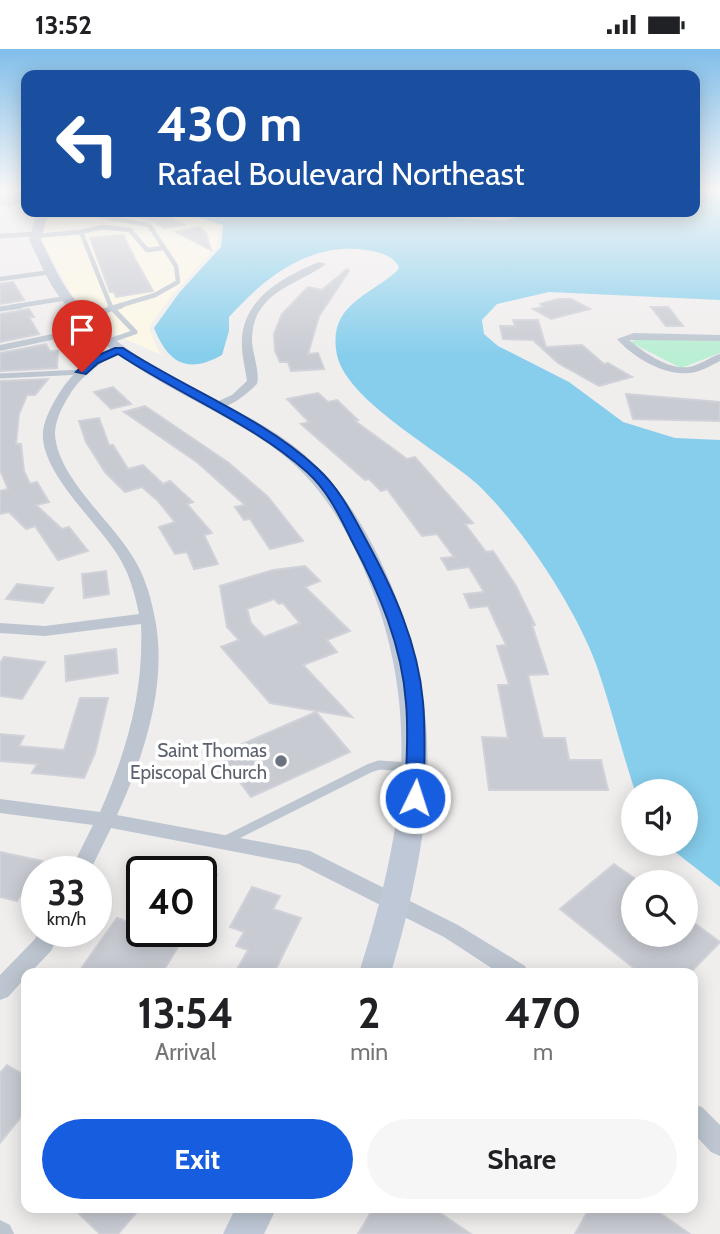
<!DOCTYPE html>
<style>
:root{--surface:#fff;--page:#f6f6f6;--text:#202124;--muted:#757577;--accent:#175ddf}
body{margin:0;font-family:Cabin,sans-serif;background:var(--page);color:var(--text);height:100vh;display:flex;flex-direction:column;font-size:26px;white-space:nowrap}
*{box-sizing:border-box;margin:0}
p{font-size:23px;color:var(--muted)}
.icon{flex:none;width:38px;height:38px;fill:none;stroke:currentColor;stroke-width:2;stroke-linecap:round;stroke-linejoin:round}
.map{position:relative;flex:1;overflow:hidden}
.side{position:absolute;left:21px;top:919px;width:677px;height:245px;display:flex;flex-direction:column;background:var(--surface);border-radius:14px;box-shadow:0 4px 18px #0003}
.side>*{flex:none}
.hud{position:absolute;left:21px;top:21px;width:679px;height:147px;border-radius:14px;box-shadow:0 4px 18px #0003;background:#1a4fa0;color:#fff;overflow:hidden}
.buttons{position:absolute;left:621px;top:730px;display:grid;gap:14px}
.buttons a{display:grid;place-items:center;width:77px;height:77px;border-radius:50%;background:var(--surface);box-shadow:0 4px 18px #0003;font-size:35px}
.speed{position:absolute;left:21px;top:807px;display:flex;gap:14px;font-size:35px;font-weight:700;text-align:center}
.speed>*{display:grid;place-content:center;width:91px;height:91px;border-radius:50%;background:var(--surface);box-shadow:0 4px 18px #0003;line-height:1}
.speed small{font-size:18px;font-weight:400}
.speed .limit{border:4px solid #111;border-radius:10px;background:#fff;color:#111}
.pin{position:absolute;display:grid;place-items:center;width:60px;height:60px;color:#fff;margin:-72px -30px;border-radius:50% 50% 50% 0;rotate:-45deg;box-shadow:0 0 7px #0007}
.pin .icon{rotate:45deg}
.me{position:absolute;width:77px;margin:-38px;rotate:4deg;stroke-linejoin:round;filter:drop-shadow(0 0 5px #0008)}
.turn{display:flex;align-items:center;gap:24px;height:147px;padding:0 21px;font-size:32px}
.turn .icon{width:91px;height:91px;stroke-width:2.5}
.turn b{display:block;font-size:49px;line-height:60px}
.eta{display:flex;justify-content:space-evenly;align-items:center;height:119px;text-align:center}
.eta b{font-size:42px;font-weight:700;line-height:49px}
.button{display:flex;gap:14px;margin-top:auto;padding:14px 21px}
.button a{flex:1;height:80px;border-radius:42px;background:var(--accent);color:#fff;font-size:28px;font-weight:700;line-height:80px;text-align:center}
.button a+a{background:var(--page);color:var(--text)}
.status{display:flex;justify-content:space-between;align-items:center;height:49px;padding:0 35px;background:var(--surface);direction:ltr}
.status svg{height:19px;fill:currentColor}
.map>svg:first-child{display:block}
.commercial{fill:#fcf7e5}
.green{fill:#baefd3}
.water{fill:#86ceec}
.building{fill:#c9cbd3;stroke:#d1d2d9;stroke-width:2;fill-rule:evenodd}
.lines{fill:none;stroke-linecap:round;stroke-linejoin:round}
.lane-far2{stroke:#bdc6d0;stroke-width:4.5}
.lane-far1{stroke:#bdc6d0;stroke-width:5}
.lane{stroke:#bdc6d0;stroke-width:9}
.street{fill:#bdc6d0;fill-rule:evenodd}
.secondary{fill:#bfc8d6;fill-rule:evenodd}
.route{fill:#175ddf;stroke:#0f3c91;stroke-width:2}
.worship-dot{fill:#6b7280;stroke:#fff;stroke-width:2.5}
.labels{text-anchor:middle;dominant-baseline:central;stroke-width:7;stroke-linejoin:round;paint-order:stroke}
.worship-label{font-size:19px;fill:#5b616d;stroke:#fff;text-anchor:end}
</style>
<div class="status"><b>13:52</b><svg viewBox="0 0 49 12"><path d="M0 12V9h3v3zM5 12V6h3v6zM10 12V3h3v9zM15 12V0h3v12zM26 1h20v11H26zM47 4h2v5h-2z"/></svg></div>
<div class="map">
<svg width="720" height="1185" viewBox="0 0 720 1185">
<rect width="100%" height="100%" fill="#f0eded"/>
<path class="commercial" d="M46 163H176L219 177 217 198 174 244 149 278 158 301 164 307 106 282 77 254 40 190Z"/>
<path class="green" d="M639 290 720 292V304L681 319 630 293Z"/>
<path class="water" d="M695 141H720V251L549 243 497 255 482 271 484 285 498 297 569 333 623 373 675 389 720 391V838L665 795 686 794V742H635C621 700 611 657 596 615 575 558 521 476 476 434 440 402 347 352 337 306 327 256 369 247 397 222L399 218C393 206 379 203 366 201 309 193 265 228 229 268V282L222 306C186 326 168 313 154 279L179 244 221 198 223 176 181 163H372L500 172 526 167 528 163H695Z"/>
<g class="building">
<path d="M6 141 26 143V152L9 157 0 155V143Z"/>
<path d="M104 163H168L169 167 184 176 164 179 150 171Z"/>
<path d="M199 178 206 184 211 201 176 183Z"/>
<path d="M123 186 135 210 153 242 116 248 114 243H110L90 189Z"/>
<path d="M347 220 349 222 319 267 308 305 318 304 324 320 291 322 288 313H280L275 302 274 285 282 265 308 238 322 241Z"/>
<path d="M13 233 24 251 0 255V235Z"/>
<path d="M558 250H571L590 260 551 270 533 260 544 258 540 255Z"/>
<path d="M651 258H668L683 277H666Z"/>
<path d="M29 260 34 268H29L39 285 0 293V265Z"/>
<path d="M513 271H538L546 298 582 296 604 315 608 314 632 328 599 337 558 314 533 291 503 290 500 277H515Z"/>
<path d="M46 295 50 302H58L57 319 0 322V304Z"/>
<path d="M48 330 35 346H27L19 365 16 395H21L24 422 30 435 37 433 49 453 36 456 62 480 69 478 88 502 58 511 35 477 26 480 9 463 0 465V442L8 440 0 421V332Z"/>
<path d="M113 338 131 355 111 360 94 343Z"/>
<path d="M318 344 328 353 337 351 358 371 355 372 407 410 415 408 473 474 465 475 486 503 493 502 516 537 535 576H532L548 625 528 626 543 689H565L569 711H601L608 741H489L482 688 508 689 498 636H509L497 597 506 596 488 557 470 559 464 545 484 543 469 518 448 521 441 509 454 508 437 485 422 487 387 440 381 442 369 430 365 431 301 375 309 373 287 350Z"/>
<path d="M626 345 720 353V372L633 370Z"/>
<path d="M145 357 229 414 268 448 303 492 270 500 250 470 244 471 235 458 245 456 198 414 124 363Z"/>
<path d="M99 369 109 396H113L128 420 143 416 163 435 170 432 193 453 187 455 212 484 204 486 218 515 194 520 187 503 175 505 159 478 175 473 158 452 142 438 125 443 105 423 86 393 79 372Z"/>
<path d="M305 517 320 532 305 538 350 582 327 591 337 603 303 616 352 668 270 654 221 598 239 591 227 578 220 537 273 521ZM274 550 279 555 283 554 300 574 264 588 251 574 247 560Z"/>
<path d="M106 522 109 545 84 549 82 525Z"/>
<path d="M17 535 53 539 43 554 6 550Z"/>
<path d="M116 600 118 624 66 632 65 607Z"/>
<path d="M4 608 45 613 22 650 0 647V614Z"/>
<path d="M80 649H108L95 704 84 729 32 724 37 715 0 712V685L24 687 19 697 64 701Z"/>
<path d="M316 663 350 703 251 748 219 705Z"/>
<path d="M0 803 42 812 17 852 0 848Z"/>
<path d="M614 815 634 829V886H686V868L720 893 690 924H640L560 860Z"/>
<path d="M201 823 217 826 202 865 201 864Z"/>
<path d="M252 838 280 847 273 860 301 869 274 924H235L248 901 236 897 244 883 230 878Z"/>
<path d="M117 869 142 878V882H152L181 893 162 924H78Z"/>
<path d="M7 1016 26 1027V1062L0 1094V1024Z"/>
<path d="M72 1158H141L118 1185H100Z"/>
<path d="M374 1158H431L471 1185H358Z"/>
<path d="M590 1158H651L690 1185H575Z"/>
</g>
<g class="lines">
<g class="lane-far2">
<path d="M40 167 95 166 149 176 176 217 178 233 155 246 115 258"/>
<path d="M81 183 102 178 130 181 147 201 164 199"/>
<path d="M0 187 35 185"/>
<path d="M35 187 81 183 111 258"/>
<path d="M0 230 51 223"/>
<path d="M11 258 67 249"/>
</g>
<g class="lane-far1">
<path d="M0 260 21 257"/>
<path d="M84 268 121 257"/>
<path d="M109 292 135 283 110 257"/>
<path d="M0 327 82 323"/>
</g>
<path class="lane" d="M226 791 370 719 379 716 412 718"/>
<g class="street">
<path d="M319 213 326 215C296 237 251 243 252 293 253 306 260 323 257 335 245 346 229 361 212 359V355L232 346 247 332C245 318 241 303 242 289 245 248 285 227 319 213Z"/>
<path d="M95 276 100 279 99 281 0 302V296Z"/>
<path d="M634 284 720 286V292L629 291C645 304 668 321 689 318 700 316 710 308 720 305V312C710 317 701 323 689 324 664 327 633 308 617 290Z"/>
<path d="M119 298 123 299V303C99 313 80 327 67 350 61 360 55 373 55 385 57 427 110 471 131 505 143 523 150 544 154 565 169 631 145 705 117 766L310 802 458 876 525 917 528 924H499L444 888 299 815 111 779 90 822H70L93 776 0 764V750L100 763C127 701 144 643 141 575L45 587 0 584V574L45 577 139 565C135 545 129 523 117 505 97 473 39 422 43 382 45 368 53 354 60 343 74 321 94 305 119 298Z"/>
<path d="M39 882H61L51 902 30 924H26V928L8 948 0 951V926L35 890Z"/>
<path d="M693 1055 702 1058 720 1076V1107L711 1103 693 1084Z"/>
<path d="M0 1171 10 1176 14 1185H0Z"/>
</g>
<g class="secondary">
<path d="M37 163H48L41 191C50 208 57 226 68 242 118 314 210 341 280 387 327 418 358 464 381 513 449 658 434 776 391 924H359C404 782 425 657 362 516 341 468 313 426 270 396 199 347 110 320 59 247 46 230 39 210 29 191Z"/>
<path d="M236 1158H277L264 1185H223Z"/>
</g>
</g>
<linearGradient id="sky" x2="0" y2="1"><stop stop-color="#81beea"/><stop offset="0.46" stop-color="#f8f7f7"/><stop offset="1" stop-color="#f8f7f7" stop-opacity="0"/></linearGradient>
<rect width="720" height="307" fill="url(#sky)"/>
<path class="route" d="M115 299H123C186 340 262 368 317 419 339 439 351 463 365 489 393 540 418 594 423 653 426 685 424 718 424 749L421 754H408L405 749C406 718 409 685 406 654 402 597 379 543 353 494 340 468 329 443 307 423 252 374 180 346 118 305L98 314 86 325 76 323 91 309Z"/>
<circle class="worship-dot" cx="281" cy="712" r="7"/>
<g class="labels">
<g class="worship-label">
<text x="267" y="701">Saint Thomas<tspan x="267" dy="22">Episcopal Church</tspan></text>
</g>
</g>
</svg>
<div class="buttons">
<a><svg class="icon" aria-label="sound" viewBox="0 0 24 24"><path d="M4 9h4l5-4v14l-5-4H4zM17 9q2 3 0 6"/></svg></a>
<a><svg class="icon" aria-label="search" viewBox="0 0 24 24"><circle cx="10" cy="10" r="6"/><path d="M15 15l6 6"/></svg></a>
</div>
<div class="speed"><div>33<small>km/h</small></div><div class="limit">40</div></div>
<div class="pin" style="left:82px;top:323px;background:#d93025"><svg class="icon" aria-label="arrive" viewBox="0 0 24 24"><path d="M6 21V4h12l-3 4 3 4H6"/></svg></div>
<svg class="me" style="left:415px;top:749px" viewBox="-20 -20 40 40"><circle r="17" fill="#175ddf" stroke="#fff" stroke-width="3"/><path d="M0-11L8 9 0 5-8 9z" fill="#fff"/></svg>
<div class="hud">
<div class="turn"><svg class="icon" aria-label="left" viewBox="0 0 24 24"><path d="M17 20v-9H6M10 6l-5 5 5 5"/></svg><div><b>430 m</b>Rafael Boulevard Northeast</div></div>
</div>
<section class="side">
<div class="eta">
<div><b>13:54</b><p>Arrival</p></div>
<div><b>2</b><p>min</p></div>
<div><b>470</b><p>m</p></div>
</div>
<div class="button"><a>Exit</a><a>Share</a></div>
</section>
</div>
